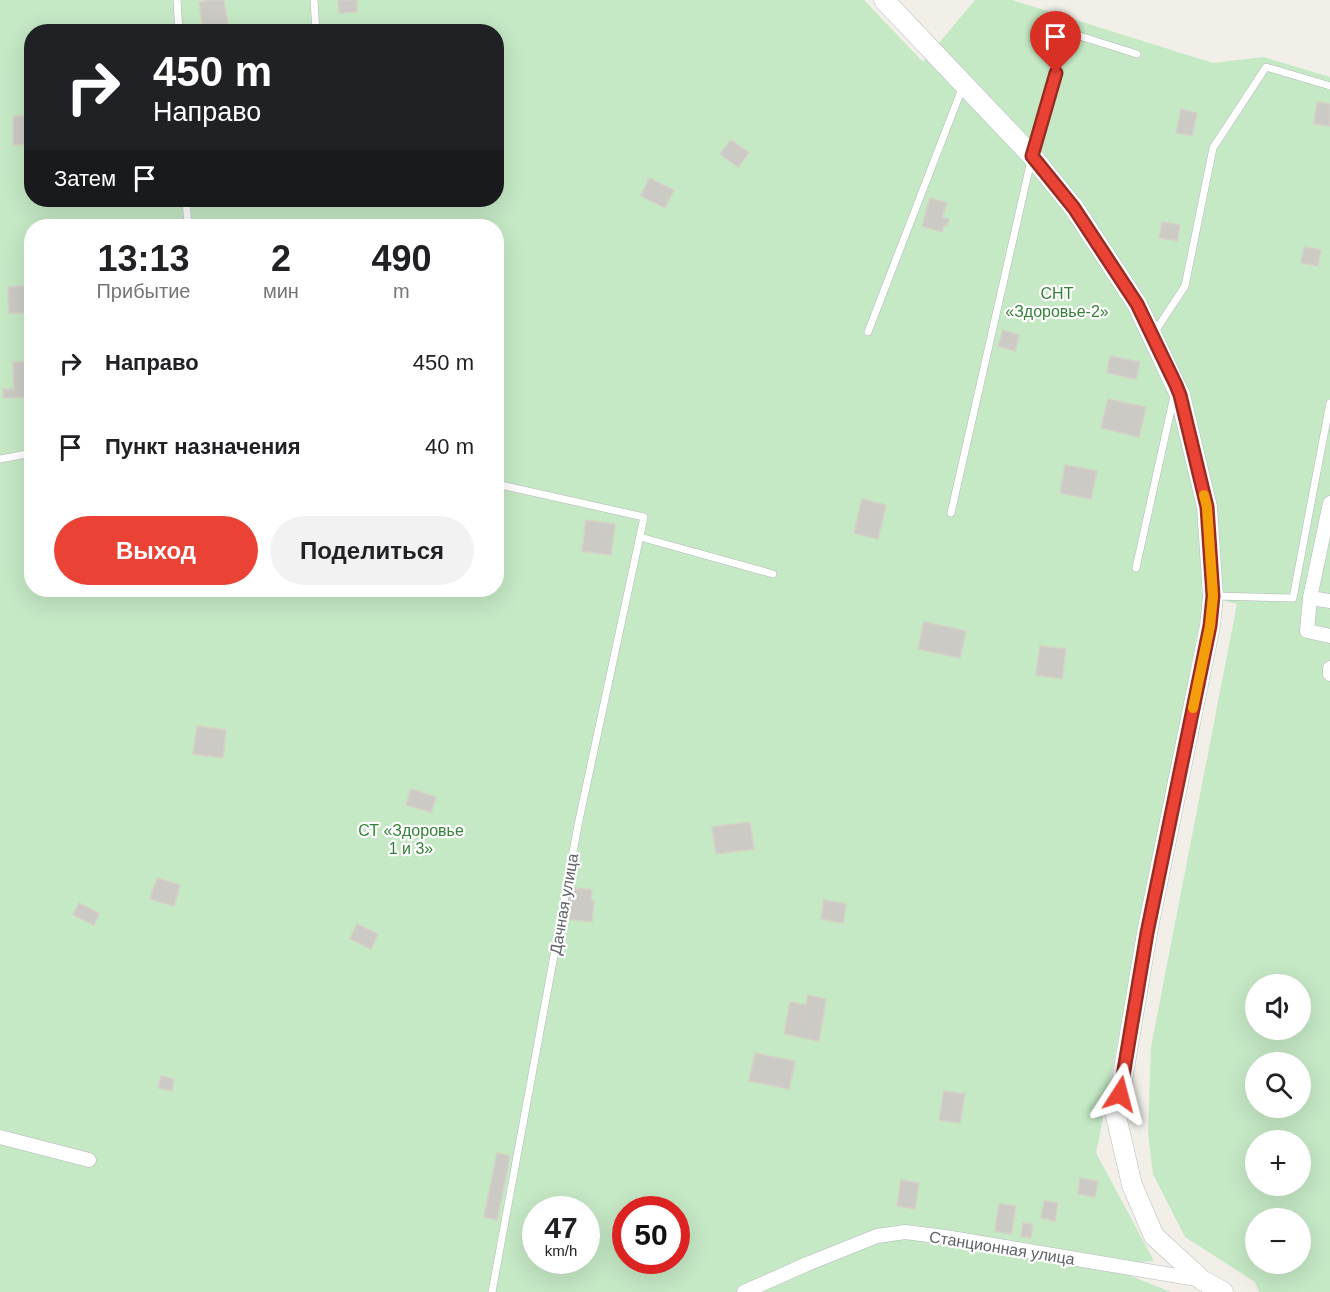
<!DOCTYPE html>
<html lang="ru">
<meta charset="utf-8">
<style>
:root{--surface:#fff;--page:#f2f2f2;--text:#202124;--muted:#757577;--accent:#ea4335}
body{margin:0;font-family:Arial,sans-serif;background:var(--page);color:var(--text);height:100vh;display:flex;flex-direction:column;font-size:22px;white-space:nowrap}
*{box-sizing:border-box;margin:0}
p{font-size:20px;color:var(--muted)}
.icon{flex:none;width:33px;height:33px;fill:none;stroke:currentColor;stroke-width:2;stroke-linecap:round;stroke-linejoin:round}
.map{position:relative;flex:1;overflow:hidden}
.drawer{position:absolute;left:24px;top:219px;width:480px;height:378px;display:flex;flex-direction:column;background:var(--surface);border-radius:24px;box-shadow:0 6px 24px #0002}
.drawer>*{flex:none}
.top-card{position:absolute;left:24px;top:24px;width:480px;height:183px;border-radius:24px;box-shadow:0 6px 24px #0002;background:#202124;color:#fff;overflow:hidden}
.controls{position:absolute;left:1245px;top:974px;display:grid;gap:12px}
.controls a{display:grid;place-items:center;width:66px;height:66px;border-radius:50%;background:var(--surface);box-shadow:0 6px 24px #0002;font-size:30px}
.speed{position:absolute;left:522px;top:1196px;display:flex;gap:12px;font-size:30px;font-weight:700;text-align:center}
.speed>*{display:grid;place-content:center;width:78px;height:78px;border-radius:50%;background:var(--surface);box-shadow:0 6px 24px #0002;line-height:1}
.speed small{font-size:15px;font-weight:400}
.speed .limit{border:9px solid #d22;background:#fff;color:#111}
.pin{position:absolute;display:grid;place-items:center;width:51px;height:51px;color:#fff;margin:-62px -26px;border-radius:50% 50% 50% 0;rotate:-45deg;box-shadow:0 0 6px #0007}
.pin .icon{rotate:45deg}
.me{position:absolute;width:66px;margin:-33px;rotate:9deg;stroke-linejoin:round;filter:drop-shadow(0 0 4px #0008)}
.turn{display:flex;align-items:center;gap:21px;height:126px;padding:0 30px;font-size:27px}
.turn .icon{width:78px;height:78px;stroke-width:2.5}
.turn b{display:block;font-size:42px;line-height:51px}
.then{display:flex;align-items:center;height:57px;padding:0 30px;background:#0003;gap:12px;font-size:22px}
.eta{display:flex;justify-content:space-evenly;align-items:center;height:102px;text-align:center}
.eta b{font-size:36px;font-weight:600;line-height:42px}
.primary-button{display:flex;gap:12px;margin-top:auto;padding:12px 30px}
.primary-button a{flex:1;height:69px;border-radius:36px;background:var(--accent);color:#fff;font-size:24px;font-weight:600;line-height:69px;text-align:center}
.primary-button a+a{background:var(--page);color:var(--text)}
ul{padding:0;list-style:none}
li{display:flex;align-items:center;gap:18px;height:84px;padding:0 30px}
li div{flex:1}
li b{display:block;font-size:22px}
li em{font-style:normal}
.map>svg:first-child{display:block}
.green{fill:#c5e8c5;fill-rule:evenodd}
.building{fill:#cccac5;stroke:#d6d1c6;stroke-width:1.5}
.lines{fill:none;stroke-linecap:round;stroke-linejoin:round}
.lane-casing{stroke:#b5b8bc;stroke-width:8}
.street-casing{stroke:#b5b8bc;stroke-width:15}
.secondary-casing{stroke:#b6babf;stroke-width:21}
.lane{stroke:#fff;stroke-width:7}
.street{stroke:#fff;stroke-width:14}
.secondary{stroke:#fff;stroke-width:20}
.route-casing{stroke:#982c22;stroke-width:15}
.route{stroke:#ea4335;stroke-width:10}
.slow{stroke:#f59e0b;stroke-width:10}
.labels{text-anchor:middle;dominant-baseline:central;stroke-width:4.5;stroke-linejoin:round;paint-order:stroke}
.park-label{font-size:16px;fill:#348238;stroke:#fff}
.street-label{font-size:16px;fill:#5f6368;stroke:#fff}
</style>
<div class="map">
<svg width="1330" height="1292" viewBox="0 0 1330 1292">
<rect width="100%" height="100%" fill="#f1efe8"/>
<path class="green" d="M0 0H864L923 62 975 0H1012L1213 63 1263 57 1330 77V1292H1259L1255 1282 1185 1237 1153 1174 1148 1133 1151 1047 1237 604 1205 596 1096 1153 1154 1261 1103 1265 1171 1292H0ZM32 32H496V200H32ZM32 226H496V590H32ZM1256 984H1300V1029H1256ZM1256 1062H1300V1107H1256ZM1256 1140H1300V1185H1256ZM536 1209H586V1260H536ZM626 1209H676V1260H626ZM1256 1218H1300V1263H1256Z"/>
<g class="building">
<path d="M210 0H224L228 26 203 29 199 2Z"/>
<path d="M338 0H357V12L339 13Z"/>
<path d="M1317 102 1330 104V126L1314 124Z"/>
<path d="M1181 109 1197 113 1192 136 1176 133Z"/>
<path d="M13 116H32V144L13 145Z"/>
<path d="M731 140 749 153 738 167 720 154Z"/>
<path d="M649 178 674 190 665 208 641 196Z"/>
<path d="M930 198 947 203 942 217 949 219 947 226 944 225 942 232 922 226Z"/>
<path d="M1162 222 1180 225 1177 241 1159 238Z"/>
<path d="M1304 247 1321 250 1318 266 1301 263Z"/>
<path d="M32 286V305H25V313H9L8 287Z"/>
<path d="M1003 330 1019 335 1015 351 998 346Z"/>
<path d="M1110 356 1140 362 1136 379 1107 373Z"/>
<path d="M13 362H32V397L3 398V389H14Z"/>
<path d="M1108 399 1146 407 1139 437 1101 428Z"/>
<path d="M1065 465 1097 471 1091 499 1060 493Z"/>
<path d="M862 499 886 505 878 539 854 533Z"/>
<path d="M586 520 615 524 611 555 582 551Z"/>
<path d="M924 622 966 631 960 658 918 649Z"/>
<path d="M1040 646 1066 649 1062 679 1036 675Z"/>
<path d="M197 726 226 730 223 758 193 754Z"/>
<path d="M411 789 436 797 431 812 406 805Z"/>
<path d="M750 822 754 849 716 854 712 827Z"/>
<path d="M157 878 180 885 174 906 150 899Z"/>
<path d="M569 887 592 890 591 900 594 901 592 922 565 919Z"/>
<path d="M824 900 846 904 843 923 821 919Z"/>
<path d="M79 903 99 913 94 925 73 915Z"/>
<path d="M357 924 378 934 371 949 350 939Z"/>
<path d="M808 995 826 999 819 1041 784 1034 790 1002 806 1005Z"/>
<path d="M755 1053 795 1061 789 1089 749 1081Z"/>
<path d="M161 1076 174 1079 172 1091 158 1088Z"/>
<path d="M944 1091 965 1094 960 1123 939 1120Z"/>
<path d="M497 1153 510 1156 497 1220 484 1217Z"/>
<path d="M1080 1178 1098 1181 1095 1197 1078 1194Z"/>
<path d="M901 1180 919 1183 915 1209 897 1206Z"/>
<path d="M1044 1201 1058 1203 1055 1221 1041 1218Z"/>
<path d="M999 1204 1016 1206 1011 1234 995 1231Z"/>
<path d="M1023 1223 1033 1224 1031 1238 1021 1236Z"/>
</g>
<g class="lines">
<g class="lane-casing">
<g id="lane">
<path d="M177 0 179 32"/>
<path d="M314 0 316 32"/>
<path d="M186 200 188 226"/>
<path d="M868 332 963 86"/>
<path d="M1154 333 1185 286 1213 148 1266 67 1330 86"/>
<path d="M0 459 32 453"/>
<path d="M951 513 1032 156 1067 32 1137 54"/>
<path d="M640 537 773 574"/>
<path d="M1136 568 1174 396"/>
<path d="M1216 596 1293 598 1330 403"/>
<path d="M492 1292 578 825 644 517 496 484"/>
</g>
</g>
<g class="street-casing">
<g id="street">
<path d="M1330 503 1310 598 1330 601"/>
<path d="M1310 598 1307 631 1330 636"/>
<path d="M1330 668V674"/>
<path d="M0 1137 89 1160"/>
<path d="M744 1292 807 1264 877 1236 905 1232 945 1237 1202 1280"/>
</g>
</g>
<g class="secondary-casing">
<path id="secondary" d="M884 0 1032 156 1074 208 1137 304 1180 395 1207 507 1213 596 1210 626 1147 933 1116 1116 1132 1185 1154 1236 1202 1280 1223 1292"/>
</g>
<use href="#lane" class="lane"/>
<use href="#street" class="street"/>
<use href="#secondary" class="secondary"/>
</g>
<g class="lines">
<g class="route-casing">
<path id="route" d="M1056 73 1032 156 1074 208 1137 304 1176 385 1180 395 1207 507 1213 596 1210 626 1147 933 1120 1094"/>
</g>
<use href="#route" class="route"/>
<path class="slow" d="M1193 708 1210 626 1213 596 1207 507 1204 495"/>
</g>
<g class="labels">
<g class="park-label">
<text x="1057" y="293">СНТ<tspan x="1057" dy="18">«Здоровье-2»</tspan></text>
<text x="411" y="830">СТ «Здоровье<tspan x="411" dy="18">1 и 3»</tspan></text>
</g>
<g class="street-label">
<text transform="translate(564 904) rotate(-80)">Дачная улица</text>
<text transform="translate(1002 1248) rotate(9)">Станционная улица</text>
</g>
</g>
</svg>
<div class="controls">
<a><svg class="icon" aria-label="sound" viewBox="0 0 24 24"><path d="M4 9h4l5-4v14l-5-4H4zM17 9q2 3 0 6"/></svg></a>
<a><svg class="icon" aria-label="search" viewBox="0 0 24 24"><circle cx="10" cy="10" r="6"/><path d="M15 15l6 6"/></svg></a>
<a>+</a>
<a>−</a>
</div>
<div class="speed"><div>47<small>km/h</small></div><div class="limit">50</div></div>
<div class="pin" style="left:1056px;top:73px;background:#d93025"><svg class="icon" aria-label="arrive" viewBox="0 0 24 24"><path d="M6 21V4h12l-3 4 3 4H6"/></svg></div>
<svg class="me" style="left:1120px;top:1094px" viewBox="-20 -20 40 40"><path d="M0-17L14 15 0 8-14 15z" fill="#ea4335" stroke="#fff" stroke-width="4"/></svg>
<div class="top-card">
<div class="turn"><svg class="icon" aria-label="right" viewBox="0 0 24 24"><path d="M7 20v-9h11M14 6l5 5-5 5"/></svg><div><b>450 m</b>Направо</div></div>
<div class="then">Затем<svg class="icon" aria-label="arrive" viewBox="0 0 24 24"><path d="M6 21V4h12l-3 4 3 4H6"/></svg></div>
</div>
<section class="drawer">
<div class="eta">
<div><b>13:13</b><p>Прибытие</p></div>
<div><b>2</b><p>мин</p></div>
<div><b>490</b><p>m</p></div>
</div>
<ul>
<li><svg class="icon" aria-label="right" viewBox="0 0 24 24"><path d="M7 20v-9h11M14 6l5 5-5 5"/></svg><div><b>Направо</b></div><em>450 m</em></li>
<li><svg class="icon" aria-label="arrive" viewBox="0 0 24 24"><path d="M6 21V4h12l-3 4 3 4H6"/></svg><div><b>Пункт назначения</b></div><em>40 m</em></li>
</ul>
<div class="primary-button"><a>Выход</a><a>Поделиться</a></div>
</section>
</div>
